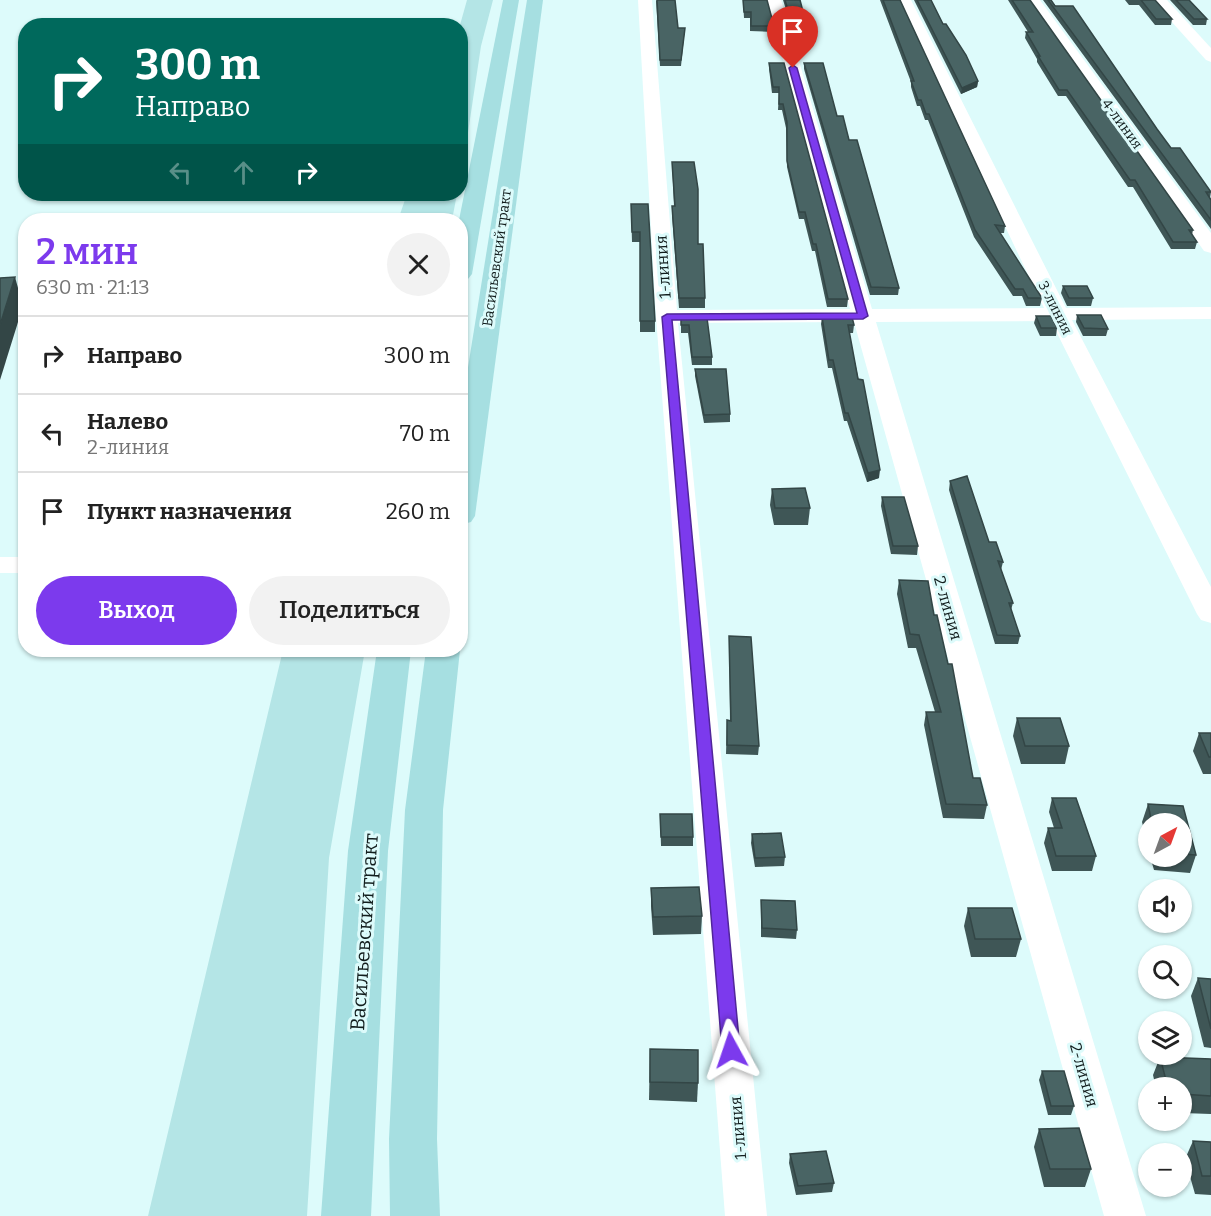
<!DOCTYPE html>
<html lang="ru">
<meta charset="utf-8">
<style>
:root{--surface:#fff;--page:#f2f2f2;--text:#222;--muted:#767676;--line:#e0e0e0;--accent:#7c3aed}
body{margin:0;font-family:Bitter,serif;background:var(--page);color:var(--text);height:100vh;display:flex;flex-direction:column;font-size:22px;white-space:nowrap}
*{box-sizing:border-box;margin:0}
p{font-size:20px;color:var(--muted)}
.icon{flex:none;width:33px;height:33px;fill:none;stroke:currentColor;stroke-width:2;stroke-linecap:round;stroke-linejoin:round}
.map{position:relative;flex:1;overflow:hidden}
.drawer{position:absolute;left:18px;top:213px;width:450px;height:444px;display:flex;flex-direction:column;background:var(--surface);border-radius:24px;box-shadow:0 2px 4px #0004}
.drawer>*{flex:none}
.guide{position:absolute;left:18px;top:18px;width:450px;height:183px;border-radius:24px;box-shadow:0 2px 4px #0004;background:#00695c;color:#fff;overflow:hidden}
.needle{width:39px;rotate:41deg}
.controls{position:absolute;left:1138px;top:813px;display:grid;gap:12px}
.controls a{display:grid;place-items:center;width:54px;height:54px;border-radius:50%;background:var(--surface);box-shadow:0 2px 4px #0004;font-size:30px}
.pin{position:absolute;display:grid;place-items:center;width:51px;height:51px;color:#fff;margin:-62px -26px;border-radius:50% 50% 50% 0;rotate:-45deg;box-shadow:0 0 6px #0007}
.pin .icon{rotate:45deg}
.me{position:absolute;width:66px;margin:-33px;rotate:355deg;stroke-linejoin:round;filter:drop-shadow(0 0 4px #0008)}
.turn{display:flex;align-items:center;gap:21px;height:126px;padding:0 18px;font-size:27px}
.turn .icon{width:78px;height:78px;stroke-width:2.5}
.turn b{display:block;font-size:42px;line-height:51px}
.lanes{display:flex;align-items:center;height:57px;padding:0 18px;background:#0003;justify-content:center;gap:30px;direction:ltr}
.lanes .off{opacity:.35}
.round{display:grid;place-items:center;flex:none;width:63px;height:63px;border-radius:32px;background:var(--page)}
.headline{display:flex;align-items:center;justify-content:space-between;height:102px;padding:0 18px}
h1{font-size:36px;font-weight:600;line-height:45px;color:var(--accent)}
.button{display:flex;gap:12px;margin-top:auto;padding:12px 18px}
.button a{flex:1;height:69px;border-radius:36px;background:var(--accent);color:#fff;font-size:24px;font-weight:600;line-height:69px;text-align:center}
.button a+a{background:var(--page);color:var(--text)}
ul{padding:0;list-style:none}
li{display:flex;align-items:center;gap:18px;height:78px;padding:0 18px;border-top:2px solid var(--line)}
li div{flex:1}
li b{display:block;font-size:22px}
li em{font-style:normal}
.map>svg:first-child{display:block}
.green{fill:#b4e5e6}
.lines{fill:none;stroke-linecap:round;stroke-linejoin:round}
.minor{fill:#fff;fill-rule:evenodd}
.major{fill:#a6dfe1;fill-rule:evenodd}
.wall{fill:#3f5656}
.shaded-wall{fill:#334646}
.building{fill:#496464;stroke:#334646;stroke-width:1.5}
.route{fill:#7c3aed;stroke:#51269a;stroke-width:1.5}
.labels{text-anchor:middle;dominant-baseline:central;stroke-width:6;stroke-linejoin:round;paint-order:stroke}
.far-street-label{font-size:14px;fill:#121d1d;stroke:#ddfbfb}
.street-label{font-size:16px;fill:#121d1d;stroke:#ddfbfb}
.near-street-label{font-size:20px;fill:#121d1d;stroke:#ddfbfb}
</style>
<div class="map">
<svg width="1211" height="1216" viewBox="0 0 1211 1216">
<rect width="100%" height="100%" fill="#ddfbfb"/>
<g class="green">
<path d="M467 0H493L481 46 461 179 460 25Z"/>
<path d="M407 194H457L452 220H398Z"/>
<path d="M283 650H365L329 858 307 1216H148Z"/>
</g>
<g class="lines">
<g class="minor">
<path d="M638 0H652L677 310 850 309 767 0H781L872 309 1044 308 897 0H911L1066 308 1211 307V319L1072 320 1211 587V623L1201 620 1197 614 1051 321 876 322 1146 1216H1104L854 322 678 323 767 1216H725L656 317Z"/>
<path d="M1026 0H1040L1211 233V253L1204 251Z"/>
<path d="M1152 0H1167L1211 48V62L1206 60Z"/>
<rect x="0" y="557" width="26" height="16"/>
</g>
<g class="major">
<path d="M503 0H519L472 274 468 279 460 281 459 220Z"/>
<path d="M527 0H543L475 516 471 522 460 525V417Z"/>
<path d="M377 650H411L388 851 371 1216H321L348 851Z"/>
<path d="M426 650H460L443 810 437 1139 440 1216H390L389 1139 405 810Z"/>
</g>
</g>
<g class="wall">
<path d="M656 0 678 28H685L681 66H660Z"/>
<path d="M743 0H767L774 26 773 32 750 31V18H744Z"/>
<path d="M783 0H800L807 27 806 33 793 32Z"/>
<path d="M880 0H900L1005 226 1004 233H999L1042 298 1040 306H1026L1022 296H1013L974 237 928 120H925L920 106H917L911 87V82Z"/>
<path d="M914 0H931L943 24 978 81 977 87 961 94Z"/>
<path d="M1008 0H1030L1193 230 1192 235 1197 242 1195 249H1171L1133 187H1128L1066 96H1058L1037 62V59L1025 38 1026 32H1028Z"/>
<path d="M1043 0H1051L1171 148 1211 192 1210 198 1211 200V229Z"/>
<path d="M1125 0H1155L1172 19 1171 25H1155L1139 5H1129Z"/>
<path d="M1170 0H1189L1207 19 1206 25H1193Z"/>
<path d="M769 63H784L848 299 847 307H827L815 251H812L804 219H799L787 167 786 128 782 110H778L779 93H772L769 69Z"/>
<path d="M804 63 837 116 849 140 899 288 898 295H870L804 69Z"/>
<path d="M672 162 698 244 705 298V308H679L672 215V206H674Z"/>
<path d="M631 204H648L655 321V332H640V242H632Z"/>
<path d="M1063 286 1093 298 1091 306H1067L1061 293Z"/>
<path d="M1077 315 1108 329 1106 336H1083L1076 322Z"/>
<path d="M1036 316 1057 328 1056 336H1040L1034 323Z"/>
<path d="M822 317 854 325 853 333H849L879 478 867 482 847 421H844L832 368H828L821 324Z"/>
<path d="M681 318H707L712 357V365H692L688 333H681Z"/>
<path d="M695 369 730 414V422L704 423 695 376Z"/>
<path d="M950 481 989 542 1003 562 1001 570 1013 603 1011 610 1020 636 1018 644H995L949 490Z"/>
<path d="M772 489 810 508 808 525H774L770 505Z"/>
<path d="M882 497 918 546 917 555 891 554 881 506Z"/>
<path d="M899 580 934 615 973 778 987 805 984 819 943 818 924 725 926 712H935L916 648H908L897 594Z"/>
<path d="M729 636 759 746 758 755 726 754 727 720 730 721Z"/>
<path d="M1017 718 1069 746 1065 764H1021L1013 736Z"/>
<path d="M1199 733H1211V774H1203L1193 751Z"/>
<path d="M1052 798 1096 856 1092 871H1052L1044 843 1048 828H1054L1049 812Z"/>
<path d="M1148 804 1183 806 1196 855 1190 873 1154 870 1150 856H1182V824H1149V850L1142 822Z"/>
<path d="M660 814 693 837V846H661Z"/>
<path d="M752 834 785 857 784 866 755 867 751 843Z"/>
<path d="M651 888 702 916 701 934 653 935 651 906Z"/>
<path d="M761 900 797 930 796 939 761 937Z"/>
<path d="M968 908 1021 939 1016 957H971L964 926Z"/>
<path d="M1198 978 1211 979V1048L1204 1047 1191 996Z"/>
<path d="M650 1049 698 1083 697 1102 649 1100Z"/>
<path d="M1160 1057 1211 1059V1114L1182 1113V1088H1156L1153 1075Z"/>
<path d="M1042 1071 1074 1106 1071 1115H1048L1039 1080Z"/>
<path d="M1039 1129 1091 1169 1085 1187H1044L1034 1147Z"/>
<path d="M1193 1141 1211 1142V1195L1195 1194 1185 1159Z"/>
<path d="M790 1154 834 1183 832 1192 796 1195 789 1163Z"/>
</g>
<g class="shaded-wall">
<path d="M978 81 977 87 961 94 962 88Z"/>
<path d="M15 277 23 306 0 380V325Z"/>
<path d="M880 470 879 478 867 482 868 473Z"/>
</g>
<g class="building">
<path d="M657 0H675L678 28H685L681 60H660Z"/>
<path d="M743 0H767L774 26H751V12H744Z"/>
<path d="M785 0H800L807 27H793Z"/>
<path d="M883 0H900L1005 226 995 225 1042 298H1028L1023 289H1015L975 230 929 114H926L921 100H918L911 81H914Z"/>
<path d="M917 0H931L943 24H946L966 55 978 81 962 88Z"/>
<path d="M1012 0H1030L1193 230H1189L1197 242H1173L1135 180H1130L1067 90H1059L1038 56H1040L1026 32H1033Z"/>
<path d="M1048 0H1051L1055 6H1073L1157 129 1171 148H1180L1211 192H1206L1211 200V220Z"/>
<path d="M1141 0H1155L1172 19H1156Z"/>
<path d="M1176 0H1189L1207 19H1194Z"/>
<path d="M769 63H784L848 299H828L816 244H813L805 212H799L787 161V122L783 104H779V87H773Z"/>
<path d="M804 63H823L837 116H843L849 140H857L899 288 871 287Z"/>
<path d="M672 162H694L698 189V244H703L705 298H679L672 206H675Z"/>
<path d="M631 204H648L655 321H640V232H632Z"/>
<path d="M15 277 0 325V278Z"/>
<path d="M1063 286H1087L1093 298H1069Z"/>
<path d="M1077 315H1101L1108 329 1084 328Z"/>
<path d="M1036 316H1051L1057 328H1041Z"/>
<path d="M822 317H852L854 325H848L858 379 863 380 880 470 868 473 848 413H845L833 360H829Z"/>
<path d="M681 318H707L712 357H692L689 325H681Z"/>
<path d="M695 369H726L730 414 704 415Z"/>
<path d="M967 476 989 542H996L1003 562 998 561 1013 603H1009L1020 636 997 635 950 481Z"/>
<path d="M805 488 810 508H775L772 489Z"/>
<path d="M882 497H904L918 546H893Z"/>
<path d="M899 580 928 581 934 615H937L948 664H952L973 778H980L987 805 946 804 926 712H941L919 635 910 634Z"/>
<path d="M729 636 751 637 759 746 727 745V720L731 721Z"/>
<path d="M1017 718H1060L1069 746H1025Z"/>
<path d="M1199 733H1211V757H1209Z"/>
<path d="M1052 798H1076L1096 856H1056L1048 828H1062Z"/>
<path d="M1148 804 1183 806 1196 855 1182 854V824H1152Z"/>
<path d="M660 814H692L693 837H661Z"/>
<path d="M781 833 785 857 755 858 752 834Z"/>
<path d="M699 887 702 916 653 917 651 888Z"/>
<path d="M761 900 795 901 797 930 762 928Z"/>
<path d="M968 908H1012L1021 939H975Z"/>
<path d="M1198 978 1211 979V1029Z"/>
<path d="M650 1049 698 1050V1083L650 1082Z"/>
<path d="M1160 1057 1211 1059V1096L1182 1094V1088H1168Z"/>
<path d="M1042 1071H1064L1074 1106H1051Z"/>
<path d="M1079 1128 1091 1169H1050L1039 1129Z"/>
<path d="M1193 1141 1211 1142V1176H1202Z"/>
<path d="M826 1151 834 1183 798 1186 790 1154Z"/>
</g>
<path class="route" d="M793 65 797 68 868 316 863 319 672 320 740 1050 738 1056 731 1058 724 1056 722 1050 662 317 667 314 857 313 789 68Z"/>
<g class="labels">
<g class="far-street-label">
<text transform="translate(1122 124) rotate(54)">4-линия</text>
<text transform="translate(497 258) rotate(-82)">Васильевский тракт</text>
<text transform="translate(1055 308) rotate(63)">3-линия</text>
</g>
<g class="street-label">
<text transform="translate(663 267) rotate(-94)">1-линия</text>
<text transform="translate(948 608) rotate(74)">2-линия</text>
<text transform="translate(1084 1075) rotate(74)">2-линия</text>
<text transform="translate(738 1128) rotate(-95)">1-линия</text>
</g>
<g class="near-street-label">
<text transform="translate(364 932) rotate(-86)">Васильевский тракт</text>
</g>
</g>
</svg>
<div class="controls">
<a><svg class="needle" viewBox="-14 -14 28 28"><path d="M0-13l5 13h-10z" fill="#e53935"/><path d="M0 13l5-13h-10z" fill="#767676"/></svg></a>
<a><svg class="icon" aria-label="sound" viewBox="0 0 24 24"><path d="M4 9h4l5-4v14l-5-4H4zM17 9q2 3 0 6"/></svg></a>
<a><svg class="icon" aria-label="search" viewBox="0 0 24 24"><circle cx="10" cy="10" r="6"/><path d="M15 15l6 6"/></svg></a>
<a><svg class="icon" aria-label="layers" viewBox="0 0 24 24"><path d="M12 4l9 5-9 5-9-5zM3 14l9 5 9-5"/></svg></a>
<a>+</a>
<a>−</a>
</div>
<div class="pin" style="left:793px;top:68px;background:#d93025"><svg class="icon" aria-label="arrive" viewBox="0 0 24 24"><path d="M6 21V4h12l-3 4 3 4H6"/></svg></div>
<svg class="me" style="left:731px;top:1050px" viewBox="-20 -20 40 40"><path d="M0-17L14 15 0 8-14 15z" fill="#7c3aed" stroke="#fff" stroke-width="4"/></svg>
<div class="guide">
<div class="turn"><svg class="icon" aria-label="right" viewBox="0 0 24 24"><path d="M7 20v-9h11M14 6l5 5-5 5"/></svg><div><b>300 m</b>Направо</div></div>
<div class="lanes"><svg class="icon off" aria-label="left" viewBox="0 0 24 24"><path d="M17 20v-9H6M10 6l-5 5 5 5"/></svg><svg class="icon off" aria-label="ahead" viewBox="0 0 24 24"><path d="M12 20V5M6 11l6-6 6 6"/></svg><svg class="icon" aria-label="right" viewBox="0 0 24 24"><path d="M7 20v-9h11M14 6l5 5-5 5"/></svg></div>
</div>
<section class="drawer">
<div class="headline"><div><h1>2 мин</h1><p>630 m · 21:13</p></div><a class="round"><svg class="icon" aria-label="close" viewBox="0 0 24 24"><path d="M6 6l12 12M18 6L6 18"/></svg></a></div>
<ul>
<li><svg class="icon" aria-label="right" viewBox="0 0 24 24"><path d="M7 20v-9h11M14 6l5 5-5 5"/></svg><div><b>Направо</b></div><em>300 m</em></li>
<li><svg class="icon" aria-label="left" viewBox="0 0 24 24"><path d="M17 20v-9H6M10 6l-5 5 5 5"/></svg><div><b>Налево</b><p>2-линия</p></div><em>70 m</em></li>
<li><svg class="icon" aria-label="arrive" viewBox="0 0 24 24"><path d="M6 21V4h12l-3 4 3 4H6"/></svg><div><b>Пункт назначения</b></div><em>260 m</em></li>
</ul>
<div class="button"><a>Выход</a><a>Поделиться</a></div>
</section>
</div>
